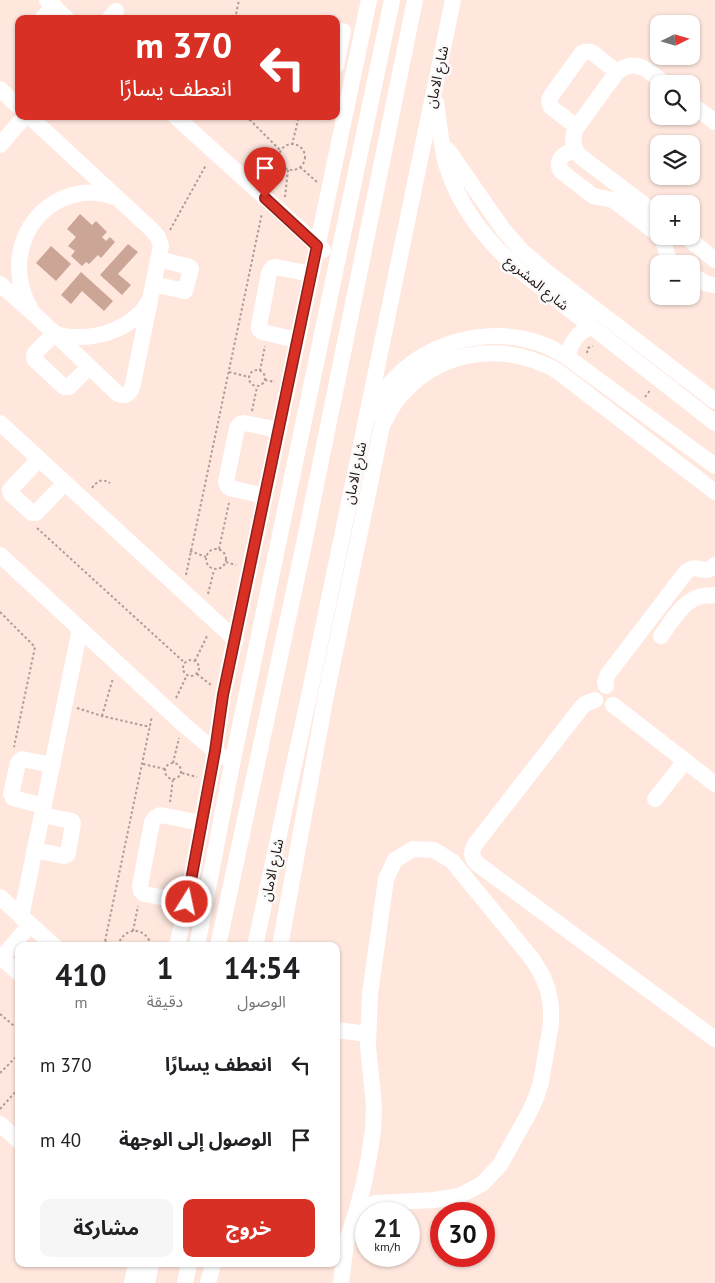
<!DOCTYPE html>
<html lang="ar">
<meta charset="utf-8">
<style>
:root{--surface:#fff;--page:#f6f6f6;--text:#202124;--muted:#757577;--accent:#d93025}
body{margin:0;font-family:"PT Sans","Noto Sans Arabic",sans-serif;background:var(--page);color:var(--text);direction:rtl;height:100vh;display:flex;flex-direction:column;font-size:19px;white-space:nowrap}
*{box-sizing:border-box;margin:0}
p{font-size:16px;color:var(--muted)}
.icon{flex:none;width:28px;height:28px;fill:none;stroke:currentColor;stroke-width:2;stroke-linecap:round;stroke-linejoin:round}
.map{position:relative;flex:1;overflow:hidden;direction:ltr}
.drawer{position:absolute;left:15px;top:942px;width:325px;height:325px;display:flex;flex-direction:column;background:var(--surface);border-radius:10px;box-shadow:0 1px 4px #0004;direction:rtl}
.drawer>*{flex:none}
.top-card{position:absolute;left:15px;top:15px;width:325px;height:105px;border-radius:10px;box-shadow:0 1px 4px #0004;direction:rtl;background:#d93025;color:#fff;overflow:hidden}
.needle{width:32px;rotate:85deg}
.fabs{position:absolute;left:650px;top:15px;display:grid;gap:10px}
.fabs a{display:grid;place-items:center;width:50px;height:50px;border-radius:10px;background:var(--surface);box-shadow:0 1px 4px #0004;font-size:25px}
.speed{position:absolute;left:355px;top:1202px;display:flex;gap:10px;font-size:25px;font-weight:700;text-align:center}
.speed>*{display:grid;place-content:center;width:65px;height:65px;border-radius:50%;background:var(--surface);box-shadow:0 1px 4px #0004;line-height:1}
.speed small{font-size:12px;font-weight:400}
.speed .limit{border:8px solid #d22;background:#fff;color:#111}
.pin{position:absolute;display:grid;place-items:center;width:42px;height:42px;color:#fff;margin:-51px -21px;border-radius:50% 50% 50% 0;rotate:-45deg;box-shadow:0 0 5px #0007}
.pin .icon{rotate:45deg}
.me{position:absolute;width:55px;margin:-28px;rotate:10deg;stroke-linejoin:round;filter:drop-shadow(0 0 4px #0008)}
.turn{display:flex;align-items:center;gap:18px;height:105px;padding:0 25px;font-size:22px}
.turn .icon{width:65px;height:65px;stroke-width:2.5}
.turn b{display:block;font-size:35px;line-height:42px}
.eta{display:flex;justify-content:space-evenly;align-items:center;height:85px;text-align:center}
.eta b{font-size:30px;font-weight:700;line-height:35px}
.action{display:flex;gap:10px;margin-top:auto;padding:10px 25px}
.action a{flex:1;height:58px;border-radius:10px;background:var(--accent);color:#fff;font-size:20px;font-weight:700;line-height:58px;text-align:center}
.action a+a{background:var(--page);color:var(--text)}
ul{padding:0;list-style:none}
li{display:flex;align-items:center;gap:15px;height:75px;padding:0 25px}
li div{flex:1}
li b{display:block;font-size:19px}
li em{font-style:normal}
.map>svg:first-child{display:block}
.building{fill:#cba697}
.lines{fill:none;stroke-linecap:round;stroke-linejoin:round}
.path{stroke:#b09c94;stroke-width:2;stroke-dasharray:2.5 2.5;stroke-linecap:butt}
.minor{stroke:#fff;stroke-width:16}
.route-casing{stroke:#8d1f18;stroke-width:12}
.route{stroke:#d93025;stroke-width:9}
.labels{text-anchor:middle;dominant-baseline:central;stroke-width:5;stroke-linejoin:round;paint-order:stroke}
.street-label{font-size:14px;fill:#251712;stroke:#fafafa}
</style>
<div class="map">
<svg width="715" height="1283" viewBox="0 0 715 1283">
<rect width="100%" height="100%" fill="#ffe7de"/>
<g class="building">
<path d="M80 214 92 225 96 221 107 232 102 237 106 241 110 237 115 242 101 258 98 255 89 264 86 262 82 266 71 256 75 251 68 246 76 237 67 229Z"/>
<path d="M128 244 138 252 118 274 131 285 122 295 100 275Z"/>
<path d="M51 246 71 264 56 281 36 263Z"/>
<path d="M81 272 113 301 104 311 82 291 71 304 61 295Z"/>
</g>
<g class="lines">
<g class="path">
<path d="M235 19 239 0"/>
<path d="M246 116 281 151"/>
<circle cx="292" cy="157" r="13"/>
<path d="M292 145 299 116"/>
<path d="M300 167 317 182"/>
<path d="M285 197 288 170"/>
<path d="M170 230 206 165"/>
<path d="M587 353 588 348 593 346"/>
<circle cx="257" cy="378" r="8"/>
<path d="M260 371 265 346"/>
<path d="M229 372 249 377"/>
<path d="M265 380 275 382"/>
<path d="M645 397 651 389"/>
<path d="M252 411 257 387"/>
<path d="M92 488C97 481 102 478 110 483"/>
<path d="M37 528 185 663"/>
<circle cx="216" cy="559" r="10"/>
<path d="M219 549 229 503"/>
<path d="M190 551 206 557"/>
<path d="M226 562 236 565"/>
<path d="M186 575 262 213"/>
<path d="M208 594 214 570"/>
<path d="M0 612 35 647 14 747"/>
<circle cx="191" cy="668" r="8"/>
<path d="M195 661 208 634"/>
<path d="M197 674 211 685"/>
<path d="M176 698 187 675"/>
<path d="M77 708 102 716 150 727"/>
<path d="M102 716 113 678"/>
<circle cx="173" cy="771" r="8"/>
<path d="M173 763 179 738"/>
<path d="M143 764 165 769"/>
<path d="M182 773 197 777"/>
<path d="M170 802 173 779"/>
<path d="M133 931 138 906"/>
<path d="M105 942 118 944"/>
<path d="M104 946 152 716"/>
<path d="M118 946C123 926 147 926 151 946"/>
<path d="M0 1014 19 1030"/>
<path d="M0 1073 19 1054"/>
<path d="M0 1109 19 1088"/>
</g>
<g class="minor">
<path d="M47 0 67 19"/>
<path d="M42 19 54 6"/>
<path d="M109 19 116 11"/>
<path d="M336 66 343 31"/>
<path d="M0 89 19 107"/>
<path d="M436 103C439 124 441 144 446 164 459 207 486 240 519 270L715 423"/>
<path d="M691 104 715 122"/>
<path d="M175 116 323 250"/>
<path d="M577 127 552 108C549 103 548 101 551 96L582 53C586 51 589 51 593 53L617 72"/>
<path d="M0 145 25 116"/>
<path d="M448 150 502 228 521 250 543 269 715 401"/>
<path d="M576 152C565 150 554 161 561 171L593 196 613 200 659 235"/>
<path d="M659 216 581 157C572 148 571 138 577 127L617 72C637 57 649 71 665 84"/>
<path d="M660 236C668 246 663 256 675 264"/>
<path d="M685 236 715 260"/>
<path d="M691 274C699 279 706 286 715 285"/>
<path d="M0 284 33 313 118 394C127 398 131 392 133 384L161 246 158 237 152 230 29 116"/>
<path d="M153 284 185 291 191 269 190 267 158 259"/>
<path d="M30 308C3 261 28 200 83 193 95 191 106 194 117 198"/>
<path d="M297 340 262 332 259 329V326L269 273 272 268 276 267 311 274"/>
<path d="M567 357C571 343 577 332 591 327"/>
<path d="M89 367 69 387H64L35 360 34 356 35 353 54 334C61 335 67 337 74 337 97 338 122 331 139 314 143 311 146 306 149 301"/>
<path d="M371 415C377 405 382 394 389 385 424 343 484 326 536 342 547 345 557 351 567 357L715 466"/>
<path d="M0 423 236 640"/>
<path d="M39 459 10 490 11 494 32 513H36L65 483"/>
<path d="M265 496 230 488 227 485 226 482 237 428 240 424 244 423 279 430"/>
<path d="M0 555 183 724 222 757"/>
<path d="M661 636C672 621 683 600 702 596 706 595 710 596 714 595"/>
<path d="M606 686 605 682 608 674 686 572C698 562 704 577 715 565"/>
<path d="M595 700 585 704 581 708 476 843C470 852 471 859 479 865L715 1039"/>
<path d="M613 705 715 784"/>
<path d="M655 799 685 761"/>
<path d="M44 806 13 798 11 794 18 763 22 759 52 765"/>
<path d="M34 850 64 856 67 855 68 853 73 823 72 821 42 815"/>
<path d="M0 897 54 946"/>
<path d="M187 902 144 894 141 891 140 886 152 822 156 817 161 815 201 823"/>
<path d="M21 917 80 629"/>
<path d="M177 946 187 902 215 751 223 695 369 0"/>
<path d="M197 946 232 764 392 0"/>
<path d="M218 946 304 544 415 0"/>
<path d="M255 946 310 691 453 0"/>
<path d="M280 946 326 695 382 426C386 418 391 408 397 400 435 353 493 341 548 366 557 370 565 377 573 383L715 492"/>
<path d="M19 973 5 961 4 955 30 925"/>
<path d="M336 1030 368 1034"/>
<path d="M0 1124 19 1141"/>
<path d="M132 1283 136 1264"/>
<path d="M147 1283 151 1264"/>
<path d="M185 1283 189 1264"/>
<path d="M208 1283 213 1264"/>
<path d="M341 1283 346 1243 356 1213 364 1183 369 1157 373 1131 374 1105 368 1047 370 994 386 879 395 860 413 849 434 850 452 861 533 960 542 975 548 990 551 1007V1024L541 1082 536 1098 529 1113 500 1165 482 1184 459 1196 434 1200 376 1203 365 1207 356 1213"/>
</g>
</g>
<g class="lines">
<g class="route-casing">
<path id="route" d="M187 902 215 751 223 695 317 246 265 198"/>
</g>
<use href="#route" class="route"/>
</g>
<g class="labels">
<g class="street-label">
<text transform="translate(437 77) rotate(-78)">شارع الامان</text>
<text transform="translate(537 283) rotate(39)">شارع المشروع</text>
<text transform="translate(355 473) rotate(-78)">شارع الامان</text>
<text transform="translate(272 870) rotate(-78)">شارع الامان</text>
</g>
</g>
</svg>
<div class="fabs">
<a><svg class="needle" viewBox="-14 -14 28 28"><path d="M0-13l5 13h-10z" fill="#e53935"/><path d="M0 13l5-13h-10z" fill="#757577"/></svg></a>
<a><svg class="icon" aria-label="search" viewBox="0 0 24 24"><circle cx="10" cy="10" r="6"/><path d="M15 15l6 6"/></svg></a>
<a><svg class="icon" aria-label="layers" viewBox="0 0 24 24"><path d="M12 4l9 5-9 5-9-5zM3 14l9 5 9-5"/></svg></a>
<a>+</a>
<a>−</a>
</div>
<div class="speed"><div>21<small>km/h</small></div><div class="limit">30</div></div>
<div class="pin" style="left:265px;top:198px;background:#d93025"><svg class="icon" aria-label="arrive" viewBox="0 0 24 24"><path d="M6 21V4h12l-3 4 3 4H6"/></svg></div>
<svg class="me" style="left:187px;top:902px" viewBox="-20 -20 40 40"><circle r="17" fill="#d93025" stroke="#fff" stroke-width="3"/><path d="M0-11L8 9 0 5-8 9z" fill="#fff"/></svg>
<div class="top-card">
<div class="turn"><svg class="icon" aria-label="left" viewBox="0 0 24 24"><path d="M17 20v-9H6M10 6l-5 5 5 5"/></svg><div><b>370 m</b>انعطف يسارًا</div></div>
</div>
<section class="drawer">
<div class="eta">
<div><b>14:54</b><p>الوصول</p></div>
<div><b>1</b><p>دقيقة</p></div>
<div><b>410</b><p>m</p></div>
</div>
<ul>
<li><svg class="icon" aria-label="left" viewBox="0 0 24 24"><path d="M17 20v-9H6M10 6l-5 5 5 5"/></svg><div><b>انعطف يسارًا</b></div><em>370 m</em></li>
<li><svg class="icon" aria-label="arrive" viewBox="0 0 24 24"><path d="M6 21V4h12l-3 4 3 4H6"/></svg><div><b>الوصول إلى الوجهة</b></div><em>40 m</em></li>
</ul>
<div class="action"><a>خروج</a><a>مشاركة</a></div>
</section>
</div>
